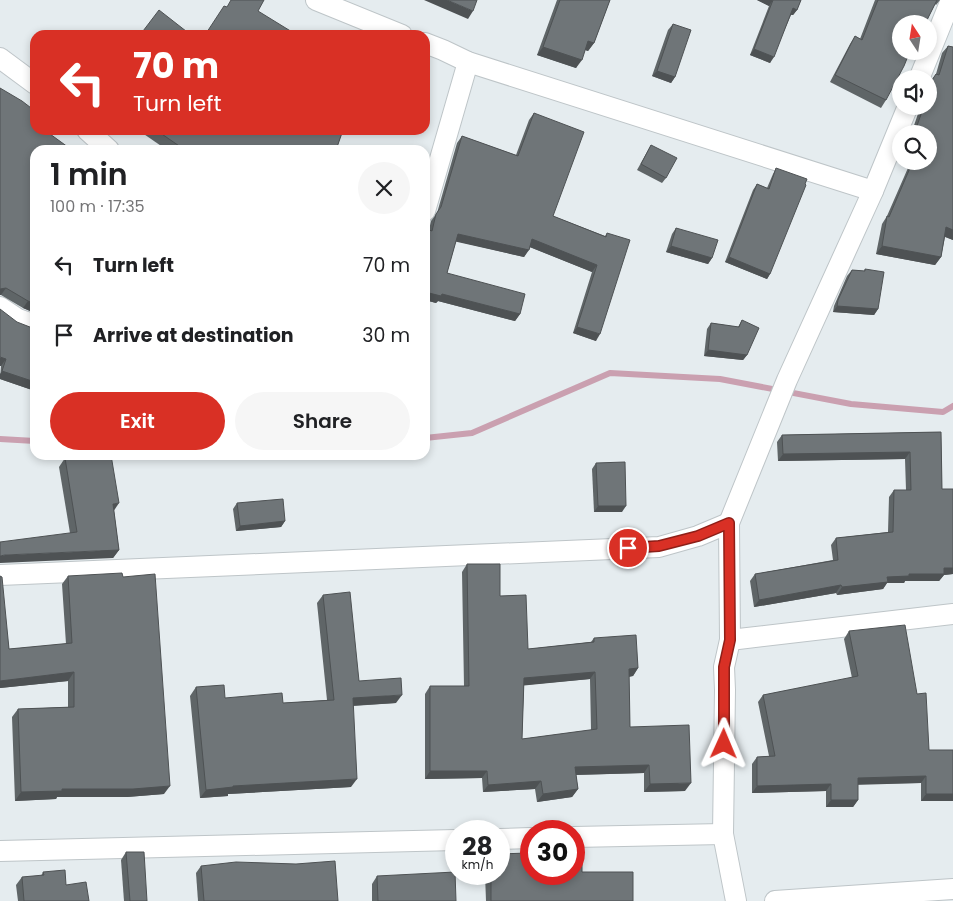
<!DOCTYPE html>
<meta charset="utf-8">
<style>
:root{--surface:#fff;--page:#f6f6f6;--text:#202124;--muted:#757577;--accent:#d93025}
body{margin:0;font-family:Poppins,sans-serif;background:var(--page);color:var(--text);height:100vh;display:flex;flex-direction:column;font-size:19px;white-space:nowrap}
*{box-sizing:border-box;margin:0}
p{font-size:16px;color:var(--muted)}
.icon{flex:none;width:28px;height:28px;fill:none;stroke:currentColor;stroke-width:2;stroke-linecap:round;stroke-linejoin:round}
.map{position:relative;flex:1;overflow:hidden}
.panel{position:absolute;left:30px;top:145px;width:400px;height:315px;display:flex;flex-direction:column;background:var(--surface);border-radius:15px;box-shadow:0 2px 8px #0003}
.panel>*{flex:none}
.banner{position:absolute;left:30px;top:30px;width:400px;height:105px;border-radius:15px;box-shadow:0 2px 8px #0003;background:#d93025;color:#fff;overflow:hidden}
.needle{width:32px;rotate:348deg}
.buttons{position:absolute;left:892px;top:15px;display:grid;gap:10px}
.buttons a{display:grid;place-items:center;width:45px;height:45px;border-radius:50%;background:var(--surface);box-shadow:0 2px 8px #0003;font-size:25px}
.speed{position:absolute;left:445px;top:820px;display:flex;gap:10px;font-size:25px;font-weight:700;text-align:center}
.speed>*{display:grid;place-content:center;width:65px;height:65px;border-radius:50%;background:var(--surface);box-shadow:0 2px 8px #0003;line-height:1}
.speed small{font-size:12px;font-weight:400}
.speed .limit{border:8px solid #d22;background:#fff;color:#111}
.pin{position:absolute;display:grid;place-items:center;width:42px;height:42px;color:#fff;margin:-21px;border:2px solid #fff;border-radius:50%;box-shadow:0 1px 5px #0007}
.me{position:absolute;width:55px;margin:-28px;rotate:1deg;stroke-linejoin:round;filter:drop-shadow(0 0 4px #0008)}
.turn{display:flex;align-items:center;gap:18px;height:105px;padding:0 20px;font-size:22px}
.turn .icon{width:65px;height:65px;stroke-width:2.5}
.turn b{display:block;font-size:35px;line-height:42px}
.round{display:grid;place-items:center;flex:none;width:52px;height:52px;border-radius:26px;background:var(--page)}
.head{display:flex;align-items:center;justify-content:space-between;height:85px;padding:0 20px}
h1{font-size:30px;font-weight:600;line-height:38px}
.primary-button{display:flex;gap:10px;margin-top:auto;padding:10px 20px}
.primary-button a{flex:1;height:58px;border-radius:30px;background:var(--accent);color:#fff;font-size:20px;font-weight:600;line-height:58px;text-align:center}
.primary-button a+a{background:var(--page);color:var(--text)}
ul{padding:0;list-style:none}
li{display:flex;align-items:center;gap:15px;height:70px;padding:0 20px}
li div{flex:1}
li b{display:block;font-size:19px}
li em{font-style:normal}
.map>svg:first-child{display:block}
.lines{fill:none;stroke-linecap:round;stroke-linejoin:round}
.stream{stroke:#caa0b0;stroke-width:6}
.street-casing{stroke:#bec5c8;stroke-width:22}
.street{stroke:#fff;stroke-width:20}
.wall{fill:#5f6567;fill-rule:evenodd}
.shaded-wall{fill:#4e5254}
.building{fill:#6f7578;stroke:#4e5254;fill-rule:evenodd}
.route-casing{stroke:#8d1f18;stroke-width:12}
.route{stroke:#d93025;stroke-width:9}
</style>
<div class="map">
<svg width="953" height="901" viewBox="0 0 953 901">
<rect width="100%" height="100%" fill="#e5ecef"/>
<g class="lines">
<g class="stream">
<path d="M425 438 472 433 610 373 720 379 851 404 943 412 953 406"/>
<path d="M0 439 35 441"/>
</g>
<g class="street-casing">
<g id="street">
<path d="M316 0 402 35"/>
<path d="M425 43 443 50 468 62 873 191"/>
<path d="M0 58 35 84"/>
<path d="M919 79 951 0"/>
<path d="M87 130 109 150"/>
<path d="M425 211 468 62"/>
<path d="M0 307 18 319 35 325"/>
<path d="M0 575 659 547 698 536 729 523"/>
<path d="M730 640 953 614"/>
<path d="M574 837 723 834"/>
<path d="M499 839 531 838"/>
<path d="M0 851 456 840"/>
<path d="M736 901 723 834 725 690 724 667 730 640 729 523 787 380 873 191 908 106"/>
<path d="M775 901 953 889"/>
</g>
</g>
<use href="#street" class="street"/>
</g>
<g class="wall">
<path d="M557 0H610L594 43 588 51 585 50 576 68 537 55Z"/>
<path d="M757 0H801L797 10 793 15H791L770 63 750 55 769 6Z"/>
<path d="M875 0H940L936 5 935 4 925 24H901L886 100 881 108 830 82 850 44 855 36 860 39Z"/>
<path d="M673 24 675 77 671 83 652 76 668 30Z"/>
<path d="M948 46 953 47V240L945 237 941 257 935 265 876 254 882 224 887 216 911 161H929V134H911L920 108V106H929L932 80 936 74 942 53Z"/>
<path d="M0 88 35 150V313L23 308 1 295H0Z"/>
<path d="M534 113 553 216 605 236 607 233 596 341 573 333 592 272 530 247 524 257 456 241 447 273 520 314 515 321 438 301 436 303 425 300V236L429 230 431 221 437 213 457 143 462 136 516 155 529 120Z"/>
<path d="M138 130H343L336 150H167Z"/>
<path d="M651 145 666 178 662 183 637 170Z"/>
<path d="M776 168 770 274 767 279 725 262 753 190 757 184 767 188 773 174Z"/>
<path d="M676 228 712 258 708 264 666 252 672 234Z"/>
<path d="M865 269 878 309 874 315 833 312 834 306 847 276 852 270 864 271Z"/>
<path d="M0 309 35 391 0 379 1 366Z"/>
<path d="M742 320 747 355 743 360 704 356 707 329 711 323 738 327Z"/>
<path d="M941 432 942 489H953V574L944 575 939 581H905L904 583H887L883 589 837 595 836 593 754 607 750 581 755 574 833 560 831 545 836 538 888 532 889 497 894 490H906L905 459 778 461 777 442 782 435Z"/>
<path d="M65 458 114 511 119 550 113 558 70 533 59 467Z"/>
<path d="M596 463 622 512H594L592 469Z"/>
<path d="M237 503 285 521 281 527 236 531 233 509Z"/>
<path d="M467 564 500 596 528 649 591 642 594 638 638 668 633 676 629 677 630 727 685 791 644 792V773L576 775 578 789 572 797 537 802 535 789 483 792 482 778 425 779V694L430 686H464L462 572ZM590 679 591 730 522 739 524 685Z"/>
<path d="M0 576 9 649 66 644 62 584 68 576 164 794 127 797H57L56 799 15 801 12 717 18 709 68 707V681L0 688Z"/>
<path d="M323 595 359 681 396 703 353 706 351 787 228 794V796L200 798 190 696 196 687 225 698 283 703 327 700 317 603Z"/>
<path d="M849 631 917 694 929 750 953 801H921V783L858 784V800L853 807H826V791L752 793V764L757 757 769 756 758 702 763 695 852 678 844 639Z"/>
<path d="M126 852 147 901H124L121 860Z"/>
<path d="M529 856 582 872 633 901H486L485 874H499Z"/>
<path d="M201 866 338 901H198L196 873Z"/>
<path d="M43 872 66 885 89 901H18L16 885 22 877 41 876Z"/>
<path d="M377 876 456 901H372V884Z"/>
</g>
<g class="shaded-wall">
<path d="M424 0H447L473 11 468 19Z"/>
<path d="M757 0H773L769 6Z"/>
<path d="M793 8 797 10 793 15 789 14Z"/>
<path d="M588 41 594 43 588 51 583 49Z"/>
<path d="M543 47 582 60 576 68 537 55Z"/>
<path d="M754 49 774 57 770 63 750 55Z"/>
<path d="M657 71 675 77 671 83 652 76Z"/>
<path d="M946 227 953 230V240L941 235Z"/>
<path d="M458 234 529 250 524 257 453 241Z"/>
<path d="M532 239 597 265 592 272 527 246Z"/>
<path d="M671 246 712 258 708 264 666 252Z"/>
<path d="M882 246 941 257 935 265 876 254Z"/>
<path d="M729 257 770 274 767 279 725 262Z"/>
<path d="M6 288 1 295H0V289Z"/>
<path d="M425 292 442 294 520 314 515 321 438 301 436 303 425 300Z"/>
<path d="M28 301 35 304V313L23 308Z"/>
<path d="M837 306 878 309 874 315 833 312Z"/>
<path d="M577 327 600 334 596 341 573 333Z"/>
<path d="M708 350 747 355 743 360 704 356Z"/>
<path d="M0 357 6 359 1 366H0Z"/>
<path d="M2 371 35 382V391L0 379V374Z"/>
<path d="M910 452 905 459 778 461 783 454Z"/>
<path d="M119 503 113 512V504Z"/>
<path d="M598 506H626L622 512H594Z"/>
<path d="M285 521 281 527 236 531 240 526Z"/>
<path d="M119 550 113 558 0 563V556L5 555Z"/>
<path d="M944 568H953V574L944 575 939 581H905L904 583H887L883 589 837 595 842 587 887 577Z"/>
<path d="M841 585 836 593 754 607 759 600Z"/>
<path d="M638 668 633 676 624 677 629 669Z"/>
<path d="M74 672 68 681 0 688V681Z"/>
<path d="M595 672 590 679 519 686 524 678Z"/>
<path d="M402 695 396 703 347 706 353 698Z"/>
<path d="M649 765 644 773 570 775 575 767Z"/>
<path d="M430 771H487L482 778 425 779Z"/>
<path d="M926 776 921 783 853 785 858 778Z"/>
<path d="M357 779 351 787 228 794V796L200 798 206 790 233 786Z"/>
<path d="M541 781 535 789 483 792 488 785Z"/>
<path d="M691 783 685 791 644 792 650 784Z"/>
<path d="M831 784 826 791 752 793 757 786Z"/>
<path d="M170 786 164 794 127 797H57L56 799 15 801 21 792 62 789Z"/>
<path d="M578 789 572 797 537 802 543 794Z"/>
<path d="M926 794H953V801H921Z"/>
<path d="M831 800H858L853 807H826Z"/>
</g>
<g class="building">
<path d="M231 0H264L258 11 297 35H205L224 6 227 7Z"/>
<path d="M447 0H477L473 11Z"/>
<path d="M560 0H610L594 43 588 41 582 60 543 47Z"/>
<path d="M773 0H801L797 10 793 8 774 57 754 49Z"/>
<path d="M878 0H937L926 22 922 20 920 24H901V51H910L904 66 886 100 835 75 855 36 862 40Z"/>
<path d="M159 10 191 35H140Z"/>
<path d="M673 24 691 30 675 77 657 71Z"/>
<path d="M948 46 953 47V230L946 227 941 257 882 246 887 216 889 217 913 161H929V134H914L924 106H929V82L932 80 936 74 939 75Z"/>
<path d="M0 88 22 101 35 111V130H53L50 134 72 150H35V304L28 301 6 288 0 289Z"/>
<path d="M534 113 584 132 553 216 606 237 607 233 630 240 600 334 577 327 597 265 532 239 529 250 458 234 447 273 525 294 520 314 442 294 441 296 425 292V244L429 230 432 231 436 214 441 207 462 136 518 156Z"/>
<path d="M156 130H343L336 150H185Z"/>
<path d="M651 145 677 158 666 178 641 164Z"/>
<path d="M776 168 807 179 805 184 806 185 770 274 729 257 757 184 769 189Z"/>
<path d="M676 228 718 240 712 258 671 246Z"/>
<path d="M865 269 884 272 878 309 837 306 838 300 852 270 865 271Z"/>
<path d="M0 309 17 322 35 329V382L2 371 6 359 0 357Z"/>
<path d="M742 320 759 328 747 355 708 350 711 323 739 327Z"/>
<path d="M941 432 942 489H953V568H944V574H909V576L887 577 888 582 842 587 841 585 759 600 755 574 838 560 836 538 893 532 894 490H911L910 452 783 454 782 435Z"/>
<path d="M86 455H111L119 503 113 504 119 550 5 555 0 556V542L77 532 65 458Z"/>
<path d="M625 462 626 506H598L596 463Z"/>
<path d="M283 499 285 521 240 526 237 503Z"/>
<path d="M467 564H500V596L526 595 528 649 594 642V638L636 635 638 668 629 669 630 727 689 725 691 783 650 784 649 765 575 767 578 789 543 794 541 781 488 785 487 771H430V686H469ZM595 672 597 729 522 739 524 678Z"/>
<path d="M122 573 123 577 155 574 170 786 133 789H62V791L21 792 18 709 74 707V672L0 681V576L2 577 9 649 72 643 68 576Z"/>
<path d="M350 592 359 681 401 678 402 695 353 698 357 779 233 786V787L206 790 196 687 224 685 225 698 282 693 283 703 334 700 323 595Z"/>
<path d="M905 625 917 694 926 693 929 750H953V794H926V776L858 778V800H831V784L757 786V757L775 756 763 695 858 676 849 631Z"/>
<path d="M126 852H144L147 901H130Z"/>
<path d="M528 853 529 856H531V874H574V856H582V872H633V901H491V874H499V854Z"/>
<path d="M335 861 338 901H204L201 866 236 862 296 864Z"/>
<path d="M65 870 66 885 86 882 89 901H24L22 877 44 875 43 872Z"/>
<path d="M455 872 456 901H378L377 876Z"/>
</g>
<g class="lines">
<g class="route-casing">
<path id="route" d="M628 548 659 546 698 536 729 523 730 640 724 667V744"/>
</g>
<use href="#route" class="route"/>
</g>
</svg>
<div class="buttons">
<a><svg class="needle" viewBox="-14 -14 28 28"><path d="M0-13l5 13h-10z" fill="#e53935"/><path d="M0 13l5-13h-10z" fill="#757577"/></svg></a>
<a><svg class="icon" aria-label="sound" viewBox="0 0 24 24"><path d="M4 9h4l5-4v14l-5-4H4zM17 9q2 3 0 6"/></svg></a>
<a><svg class="icon" aria-label="search" viewBox="0 0 24 24"><circle cx="10" cy="10" r="6"/><path d="M15 15l6 6"/></svg></a>
</div>
<div class="speed"><div>28<small>km/h</small></div><div class="limit">30</div></div>
<div class="pin" style="left:628px;top:548px;background:#d93025"><svg class="icon" aria-label="arrive" viewBox="0 0 24 24"><path d="M6 21V4h12l-3 4 3 4H6"/></svg></div>
<svg class="me" style="left:724px;top:744px" viewBox="-20 -20 40 40"><path d="M0-17L14 15 0 8-14 15z" fill="#d93025" stroke="#fff" stroke-width="4"/></svg>
<div class="banner">
<div class="turn"><svg class="icon" aria-label="left" viewBox="0 0 24 24"><path d="M17 20v-9H6M10 6l-5 5 5 5"/></svg><div><b>70 m</b>Turn left</div></div>
</div>
<section class="panel">
<div class="head"><div><h1>1 min</h1><p>100 m · 17:35</p></div><a class="round"><svg class="icon" aria-label="close" viewBox="0 0 24 24"><path d="M6 6l12 12M18 6L6 18"/></svg></a></div>
<ul>
<li><svg class="icon" aria-label="left" viewBox="0 0 24 24"><path d="M17 20v-9H6M10 6l-5 5 5 5"/></svg><div><b>Turn left</b></div><em>70 m</em></li>
<li><svg class="icon" aria-label="arrive" viewBox="0 0 24 24"><path d="M6 21V4h12l-3 4 3 4H6"/></svg><div><b>Arrive at destination</b></div><em>30 m</em></li>
</ul>
<div class="primary-button"><a>Exit</a><a>Share</a></div>
</section>
</div>
